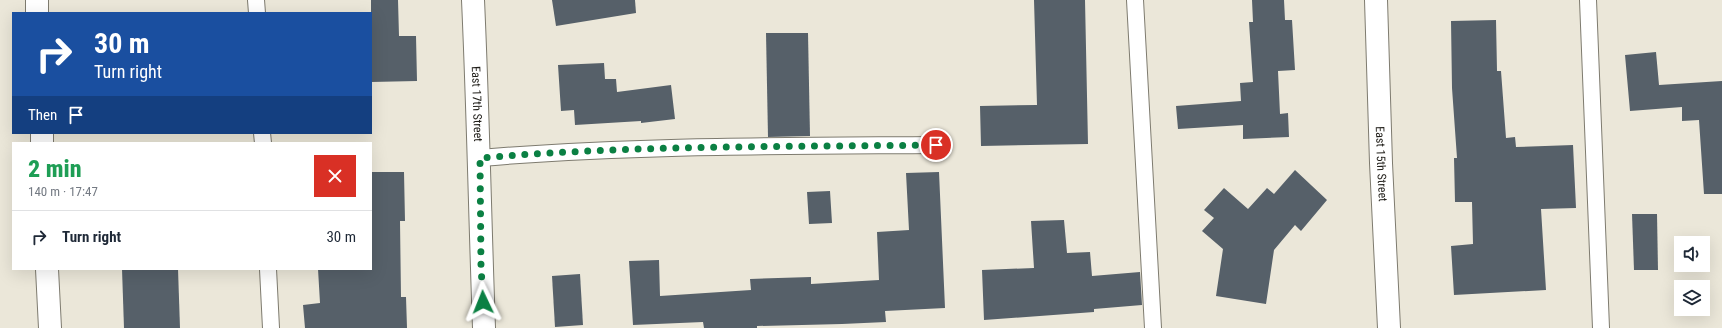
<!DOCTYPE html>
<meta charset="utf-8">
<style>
:root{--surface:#fff;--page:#f2f2f3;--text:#1f2937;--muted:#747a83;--line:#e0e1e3}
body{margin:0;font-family:"Roboto Condensed",sans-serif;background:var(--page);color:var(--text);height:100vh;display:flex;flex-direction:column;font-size:15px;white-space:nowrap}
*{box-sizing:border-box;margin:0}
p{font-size:13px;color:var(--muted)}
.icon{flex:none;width:22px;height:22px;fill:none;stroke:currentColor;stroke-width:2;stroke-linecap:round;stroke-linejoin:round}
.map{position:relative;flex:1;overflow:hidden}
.details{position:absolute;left:12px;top:142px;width:360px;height:128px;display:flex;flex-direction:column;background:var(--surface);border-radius:0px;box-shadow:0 4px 16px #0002}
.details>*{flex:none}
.top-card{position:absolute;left:12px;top:12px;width:360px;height:122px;border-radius:0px;box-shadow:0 4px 16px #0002;background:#1a4fa0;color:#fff;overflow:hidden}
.controls{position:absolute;left:1674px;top:236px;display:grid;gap:8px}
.controls a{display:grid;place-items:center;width:36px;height:36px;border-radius:0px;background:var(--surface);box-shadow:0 4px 16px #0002;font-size:20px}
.pin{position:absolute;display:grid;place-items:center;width:34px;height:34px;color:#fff;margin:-17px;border:2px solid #fff;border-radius:50%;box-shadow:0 1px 4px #0007}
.me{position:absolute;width:44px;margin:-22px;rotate:358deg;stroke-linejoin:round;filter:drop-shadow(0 0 3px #0008)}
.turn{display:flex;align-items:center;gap:14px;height:84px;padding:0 16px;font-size:18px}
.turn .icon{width:52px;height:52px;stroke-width:2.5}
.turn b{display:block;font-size:28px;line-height:34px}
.then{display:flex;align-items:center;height:38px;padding:0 16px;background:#0003;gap:8px;font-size:15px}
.round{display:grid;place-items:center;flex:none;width:42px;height:42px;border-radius:0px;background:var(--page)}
.overview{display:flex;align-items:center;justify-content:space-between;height:68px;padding:0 16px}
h1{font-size:24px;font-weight:800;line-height:30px;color:#1e9e55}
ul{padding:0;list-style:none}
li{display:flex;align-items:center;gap:12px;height:52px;padding:0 16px;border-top:1px solid var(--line)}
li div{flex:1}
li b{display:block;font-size:15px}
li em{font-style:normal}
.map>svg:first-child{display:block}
.building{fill:#566069}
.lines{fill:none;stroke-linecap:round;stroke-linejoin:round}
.service-casing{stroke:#7e7b6f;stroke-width:18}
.minor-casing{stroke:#7e7b6f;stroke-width:24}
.service{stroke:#fff;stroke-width:16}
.minor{stroke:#fff;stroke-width:22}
.route{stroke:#0b8043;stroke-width:7;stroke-dasharray:0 12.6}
.labels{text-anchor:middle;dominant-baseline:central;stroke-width:4;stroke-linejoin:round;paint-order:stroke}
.street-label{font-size:12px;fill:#201e19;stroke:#ebe7d9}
</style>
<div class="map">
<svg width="1722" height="328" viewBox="0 0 1722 328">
<rect width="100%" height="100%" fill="#ebe7d9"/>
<g class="building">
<path d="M371 0H398L399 36H416L417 81 371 82Z"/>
<path d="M552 0H635L636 13 556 26Z"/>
<path d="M1034 0H1085L1088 144 981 146 980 106 1037 105Z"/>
<path d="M1252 0H1284L1285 20H1292L1295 70 1278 71 1280 114 1288 113 1289 137 1243 139V125L1178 129 1176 106 1241 101 1240 83 1253 82 1249 22H1253Z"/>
<path d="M1496 20 1497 71H1501L1506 138 1515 137 1516 147 1573 145 1576 208 1541 209 1546 290 1454 295 1451 246 1473 244 1472 202H1455L1454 158H1457L1452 88 1451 21Z"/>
<path d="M766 33H808L810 136 768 137Z"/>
<path d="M1656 52 1659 85 1722 81V194H1704L1699 120 1682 121V107L1630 111 1625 55Z"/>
<path d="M604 63 605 79H616L617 92 671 85 675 119 641 123V121L575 125 574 110 561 111 558 65Z"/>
<path d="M1295 170 1327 200 1301 231 1295 225 1274 250 1266 304 1216 296 1223 249 1202 231 1214 218 1204 210 1224 188 1248 209 1267 188 1274 194Z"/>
<path d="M371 172H404L405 221H400L401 297H406L407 328H305L303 305 320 303 318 269H371Z"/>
<path d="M939 172 945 308 885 311 886 322 842 324 757 326V328H704L703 322 633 325 629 261 659 260 660 296 751 290 750 279 811 277V284L879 280 877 232 909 230 906 173Z"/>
<path d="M830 191 832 223 809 224 807 192Z"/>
<path d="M1632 214H1657L1658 270H1634Z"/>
<path d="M1064 220 1067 253 1090 252 1092 276 1140 272 1142 305 1094 309V312L984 320 982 270 1034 268 1031 221Z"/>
<path d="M122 269H178L180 328H124Z"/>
<path d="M580 274 583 325 555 327 552 276Z"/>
</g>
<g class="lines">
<g class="service-casing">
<g id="service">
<path d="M256 0 257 13"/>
<path d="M1135 0 1153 328"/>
<path d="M1588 0 1601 328"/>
<path d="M262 133 263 143"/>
<path d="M480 158C631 145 784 146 936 145"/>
<path d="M268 269 271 328"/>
</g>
</g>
<g class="minor-casing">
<g id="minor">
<path d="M37 0V13"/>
<path id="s1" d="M473 0C478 109 480 219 484 328"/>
<path id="s2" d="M1376 0 1381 163 1389 328"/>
<path d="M42 133V143"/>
<path d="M47 269 50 328"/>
</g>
</g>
<use href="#service" class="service"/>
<use href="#minor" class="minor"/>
</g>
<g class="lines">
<path class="route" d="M483 302 481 266 480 158C631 145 784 147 936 145"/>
</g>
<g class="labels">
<g class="street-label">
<text stroke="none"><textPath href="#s1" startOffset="104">East 17th Street</textPath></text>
<text stroke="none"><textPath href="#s2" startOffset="164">East 15th Street</textPath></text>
</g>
</g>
</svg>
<div class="controls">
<a><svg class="icon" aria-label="sound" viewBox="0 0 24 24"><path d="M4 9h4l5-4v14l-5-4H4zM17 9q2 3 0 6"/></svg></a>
<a><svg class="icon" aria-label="layers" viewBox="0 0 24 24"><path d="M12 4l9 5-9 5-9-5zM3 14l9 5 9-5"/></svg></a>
</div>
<div class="pin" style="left:936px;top:145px;background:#d93025"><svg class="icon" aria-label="arrive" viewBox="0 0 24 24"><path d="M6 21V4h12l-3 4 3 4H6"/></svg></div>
<svg class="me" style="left:483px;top:302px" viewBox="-20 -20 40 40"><path d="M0-17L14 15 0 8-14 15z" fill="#0b8043" stroke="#fff" stroke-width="4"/></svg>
<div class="top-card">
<div class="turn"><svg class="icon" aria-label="right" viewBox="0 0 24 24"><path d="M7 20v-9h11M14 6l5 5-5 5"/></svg><div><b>30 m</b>Turn right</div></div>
<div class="then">Then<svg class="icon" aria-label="arrive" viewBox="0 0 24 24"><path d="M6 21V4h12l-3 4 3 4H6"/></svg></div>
</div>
<section class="details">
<div class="overview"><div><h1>2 min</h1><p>140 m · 17:47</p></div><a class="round" style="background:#d93025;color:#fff"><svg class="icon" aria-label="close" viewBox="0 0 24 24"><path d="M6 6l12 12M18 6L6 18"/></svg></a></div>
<ul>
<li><svg class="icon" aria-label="right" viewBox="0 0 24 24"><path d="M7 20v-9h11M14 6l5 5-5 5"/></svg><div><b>Turn right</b></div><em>30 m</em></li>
</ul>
</section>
</div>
